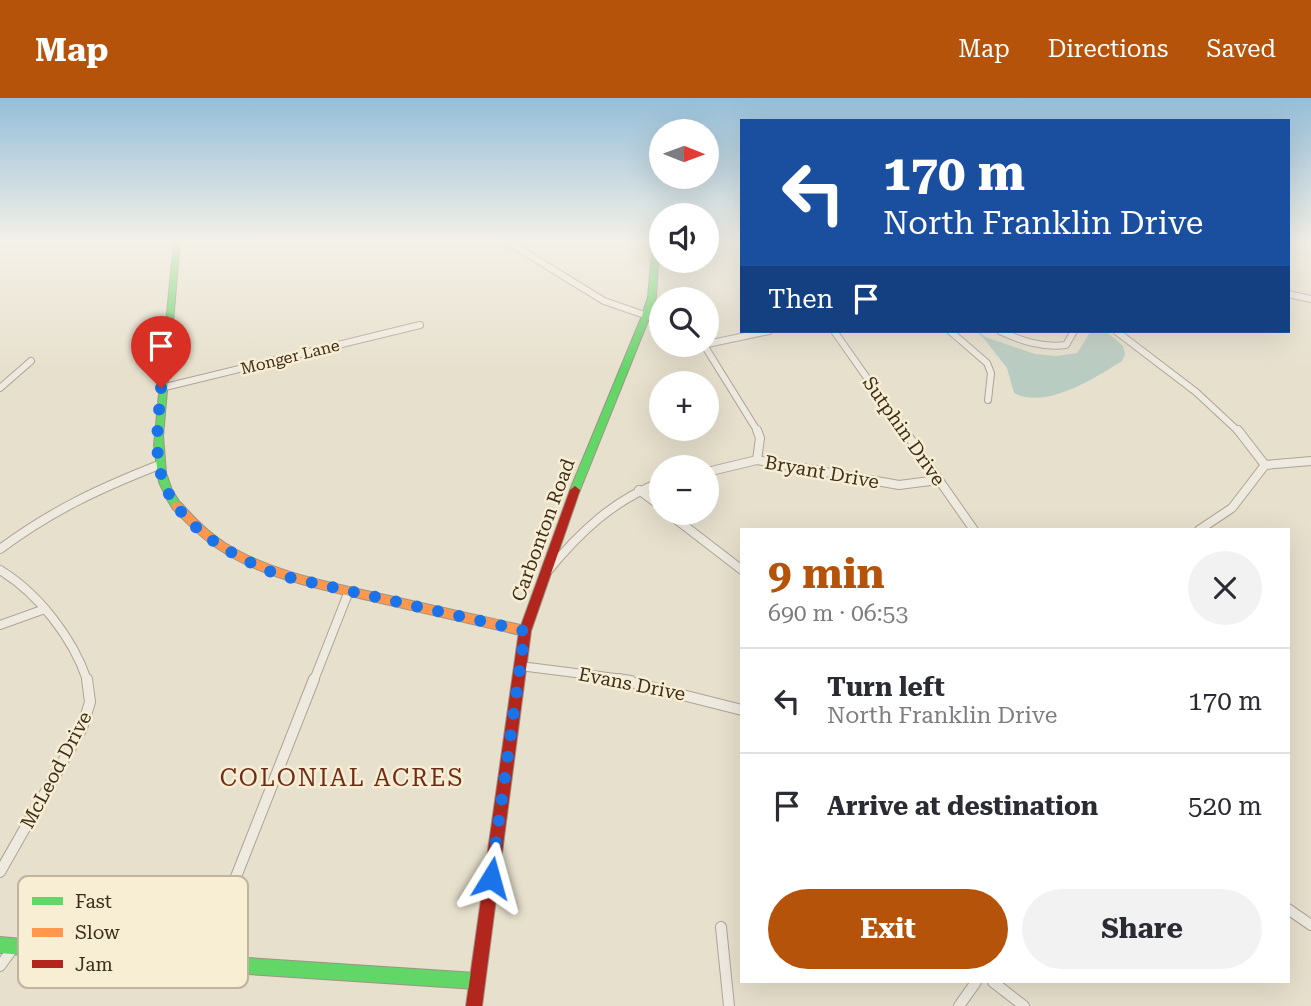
<!DOCTYPE html>
<meta charset="utf-8">
<style>
:root{--surface:#fff;--page:#f2f2f3;--text:#2b2b33;--muted:#7c7c81;--line:#e1e1e2;--accent:#b45309}
body{margin:0;font-family:"Roboto Serif",serif;background:var(--page);color:var(--text);height:100vh;display:flex;flex-direction:column;font-size:26px;white-space:nowrap}
*{box-sizing:border-box;margin:0}
p{font-size:23px;color:var(--muted)}
.icon{flex:none;width:38px;height:38px;fill:none;stroke:currentColor;stroke-width:2;stroke-linecap:round;stroke-linejoin:round}
.map{position:relative;flex:1;overflow:hidden}
.details{position:absolute;left:740px;top:430px;width:550px;height:455px;display:flex;flex-direction:column;background:var(--surface);border-radius:0px;box-shadow:0 7px 28px #0002}
.details>*{flex:none}
.guide{position:absolute;left:740px;top:21px;width:550px;height:214px;border-radius:0px;box-shadow:0 7px 28px #0002;background:#1a4fa0;color:#fff;overflow:hidden}
.needle{width:46px;rotate:91deg}
.fabs{position:absolute;left:649px;top:21px;display:grid;gap:14px}
.fabs a{display:grid;place-items:center;width:70px;height:70px;border-radius:50%;background:var(--surface);box-shadow:0 7px 28px #0002;font-size:35px}
.pin{position:absolute;display:grid;place-items:center;width:60px;height:60px;color:#fff;margin:-72px -30px;border-radius:50% 50% 50% 0;rotate:-45deg;box-shadow:0 0 7px #0007}
.pin .icon{rotate:45deg}
.me{position:absolute;width:77px;margin:-38px;rotate:8deg;stroke-linejoin:round;filter:drop-shadow(0 0 5px #0008)}
.turn{display:flex;align-items:center;gap:24px;height:147px;padding:0 28px;font-size:32px}
.turn .icon{width:91px;height:91px;stroke-width:2.5}
.turn b{display:block;font-size:49px;line-height:60px}
.then{display:flex;align-items:center;height:66px;padding:0 28px;background:#0003;gap:14px;font-size:26px}
.round{display:grid;place-items:center;flex:none;width:74px;height:74px;border-radius:37px;background:var(--page)}
.headline{display:flex;align-items:center;justify-content:space-between;height:119px;padding:0 28px}
h1{font-size:42px;font-weight:700;line-height:52px;color:var(--accent)}
.cta{display:flex;gap:14px;margin-top:auto;padding:14px 28px}
.cta a{flex:1;height:80px;border-radius:42px;background:var(--accent);color:#fff;font-size:28px;font-weight:700;line-height:80px;text-align:center}
.cta a+a{background:var(--page);color:var(--text)}
ul{padding:0;list-style:none}
li{display:flex;align-items:center;gap:21px;height:105px;padding:0 28px;border-top:2px solid var(--line)}
li div{flex:1}
li b{display:block;font-size:26px}
li em{font-style:normal}
header{display:flex;align-items:center;gap:42px;box-sizing:border-box;height:98px;padding:0 35px;background:var(--accent);color:#fff}
header strong{font-size:33px}
nav{display:flex;gap:38px;margin-inline-start:auto;font-size:24px}
.map>svg:first-child{display:block}
.water{fill:#b9ccc1}
.lines{fill:none;stroke-linecap:round;stroke-linejoin:round}
.stream{stroke:#b9ccc1;stroke-width:2}
.street-far2-casing{stroke:#aca496;stroke-width:8}
.street-far1-casing{stroke:#aca496;stroke-width:10}
.street-casing{stroke:#aca496;stroke-width:12}
.fast-casing{stroke:#9c9486;stroke-width:2}
.slow-casing{stroke:#9c9486;stroke-width:2}
.jam-casing{stroke:#9c9486;stroke-width:2}
.street-far2{stroke:#efeadf;stroke-width:6}
.street-far1{stroke:#efeadf;stroke-width:8}
.street{stroke:#efeadf;stroke-width:10}
.fast{fill:#63d668;fill-rule:evenodd}
.slow{fill:#ff974d;fill-rule:evenodd}
.jam{fill:#b3261e;fill-rule:evenodd}
.route{stroke:#1a73e8;stroke-width:12;stroke-dasharray:0 21.6}
.labels{text-anchor:middle;dominant-baseline:central;stroke-width:5;stroke-linejoin:round;paint-order:stroke}
.far-street-label{font-size:16px;fill:#3c2d1d;stroke:#f8eed3}
.street-label{font-size:19px;fill:#3c2d1d;stroke:#f8eed3}
.near-neighbourhood-label{font-size:24px;letter-spacing:2px;fill:#6d2c18;stroke:#f8eed3}
.key{fill:#f8eed3;stroke:#c0b49c;stroke-width:2}
.key-label{font-size:19px;fill:#3c2d1d}
</style>
<header>
<strong>Map</strong>
<nav><a>Map</a><a>Directions</a><a>Saved</a></nav>
</header>
<div class="map">
<svg width="1311" height="908" viewBox="0 0 1311 908">
<rect width="100%" height="100%" fill="#e7e0cd"/>
<path class="water" d="M1091 233H1106L1123 248 1125 257 1122 263C1096 279 1047 312 1014 295L1007 270 982 238 1035 256 1056 258 1077 255Z"/>
<g class="lines">
<path class="stream" d="M977 233 985 240"/>
<g class="street-far2-casing">
<g id="street-far2">
<path d="M508 144 604 203 662 223"/>
<path d="M1288 196 1311 201"/>
<path d="M834 233 905 334"/>
<path d="M950 233 987 265 991 275 988 302"/>
<path d="M1000 233C1022 243 1042 250 1066 247L1074 233"/>
<path d="M1116 233 1196 294 1239 334"/>
<path d="M707 246 769 233"/>
<path d="M704 247 758 334"/>
<path d="M0 290 31 263"/>
<path d="M161 290 420 227"/>
</g>
</g>
<g class="street-far1-casing">
<g id="street-far1">
<path d="M757 332 760 340 757 362"/>
<path d="M904 332 974 432"/>
<path d="M1238 332 1265 367"/>
<path d="M707 374 757 362 899 387 938 382"/>
<path d="M639 392 662 409"/>
<path d="M668 415 742 472"/>
<path d="M1199 432 1232 410 1265 367 1311 363"/>
<path d="M0 451C53 412 98 391 159 367"/>
<path d="M0 472C38 495 73 540 87 582"/>
<path d="M547 474C579 435 614 401 662 384"/>
<path d="M0 527 42 512"/>
<path d="M520 568 631 582"/>
<path d="M314 582 349 493"/>
</g>
</g>
<g class="street-casing">
<g id="street">
<path d="M619 581 742 612"/>
<path d="M0 774 82 630 90 604 87 581"/>
<path d="M1288 811 1311 827"/>
<path d="M721 829 729 908"/>
<path d="M202 865 314 581"/>
<path d="M0 868 14 849"/>
<path d="M993 884 1024 908"/>
<path d="M959 908 976 884"/>
</g>
</g>
<g class="fast-casing">
<g id="fast">
<path d="M174 144H180L163 338 166 375 172 392 182 408 177 412 173 411 168 403 159 384 154 347Z"/>
<path d="M653 144H659L656 199 650 218 580 392 578 395H572L570 392 642 218 648 199Z"/>
<path d="M0 839 202 857 476 875 481 878 484 883 481 888 476 891 202 873 0 855Z"/>
</g>
</g>
<g class="slow-casing">
<path id="slow" d="M177 404 181 405C194 420 208 434 225 445 267 472 318 482 367 493 420 505 472 516 525 528L529 530 531 533 529 536 525 538C473 526 420 514 368 502 317 490 261 480 217 450 200 439 187 425 173 411L172 408 173 405Z"/>
</g>
<g class="jam-casing">
<path id="jam" d="M575 388 580 392 531 533 482 908H466L519 533 570 392Z"/>
</g>
<use href="#street-far2" class="street-far2"/>
<use href="#street-far1" class="street-far1"/>
<use href="#street" class="street"/>
<use href="#fast" class="fast"/>
<use href="#slow" class="slow"/>
<use href="#jam" class="jam"/>
</g>
<linearGradient id="sky" x2="0" y2="1"><stop stop-color="#95bed8"/><stop offset="0.53" stop-color="#f4f1e8"/><stop offset="1" stop-color="#f4f1e8" stop-opacity="0"/></linearGradient>
<rect width="1311" height="271" fill="url(#sky)"/>
<g class="lines">
<path class="route" d="M161 290C159 316 155 342 159 367 168 424 231 458 279 477L525 533 491 780"/>
</g>
<g class="labels">
<g class="far-street-label">
<text transform="translate(290 259) rotate(-14)">Monger Lane</text>
</g>
<g class="street-label">
<text transform="translate(904 333) rotate(55)">Sutphin Drive</text>
<text transform="translate(822 374) rotate(10)">Bryant Drive</text>
<text transform="translate(543 432) rotate(-70)">Carbonton Road</text>
<text transform="translate(632 586) rotate(11)">Evans Drive</text>
<text transform="translate(56 672) rotate(-62)">McLeod Drive</text>
</g>
<g class="near-neighbourhood-label">
<text x="342" y="680">COLONIAL ACRES</text>
</g>
</g>
<rect x="18" y="778" width="230" height="112" rx="10" class="key"/>
<rect x="32" y="799" width="31" height="8" fill="#63d668"/>
<rect x="32" y="830" width="31" height="9" fill="#ff974d"/>
<rect x="32" y="862" width="31" height="8" fill="#b3261e"/>
<g class="key-label">
<text x="75" y="810">Fast</text>
<text x="75" y="841">Slow</text>
<text x="75" y="873">Jam</text>
</g>
</svg>
<div class="fabs">
<a><svg class="needle" viewBox="-14 -14 28 28"><path d="M0-13l5 13h-10z" fill="#e53935"/><path d="M0 13l5-13h-10z" fill="#7c7c81"/></svg></a>
<a><svg class="icon" aria-label="sound" viewBox="0 0 24 24"><path d="M4 9h4l5-4v14l-5-4H4zM17 9q2 3 0 6"/></svg></a>
<a><svg class="icon" aria-label="search" viewBox="0 0 24 24"><circle cx="10" cy="10" r="6"/><path d="M15 15l6 6"/></svg></a>
<a>+</a>
<a>−</a>
</div>
<div class="pin" style="left:161px;top:290px;background:#d93025"><svg class="icon" aria-label="arrive" viewBox="0 0 24 24"><path d="M6 21V4h12l-3 4 3 4H6"/></svg></div>
<svg class="me" style="left:491px;top:780px" viewBox="-20 -20 40 40"><path d="M0-17L14 15 0 8-14 15z" fill="#1a73e8" stroke="#fff" stroke-width="4"/></svg>
<div class="guide">
<div class="turn"><svg class="icon" aria-label="left" viewBox="0 0 24 24"><path d="M17 20v-9H6M10 6l-5 5 5 5"/></svg><div><b>170 m</b>North Franklin Drive</div></div>
<div class="then">Then<svg class="icon" aria-label="arrive" viewBox="0 0 24 24"><path d="M6 21V4h12l-3 4 3 4H6"/></svg></div>
</div>
<section class="details">
<div class="headline"><div><h1>9 min</h1><p>690 m · 06:53</p></div><a class="round"><svg class="icon" aria-label="close" viewBox="0 0 24 24"><path d="M6 6l12 12M18 6L6 18"/></svg></a></div>
<ul>
<li><svg class="icon" aria-label="left" viewBox="0 0 24 24"><path d="M17 20v-9H6M10 6l-5 5 5 5"/></svg><div><b>Turn left</b><p>North Franklin Drive</p></div><em>170 m</em></li>
<li><svg class="icon" aria-label="arrive" viewBox="0 0 24 24"><path d="M6 21V4h12l-3 4 3 4H6"/></svg><div><b>Arrive at destination</b></div><em>520 m</em></li>
</ul>
<div class="cta"><a>Exit</a><a>Share</a></div>
</section>
</div>
